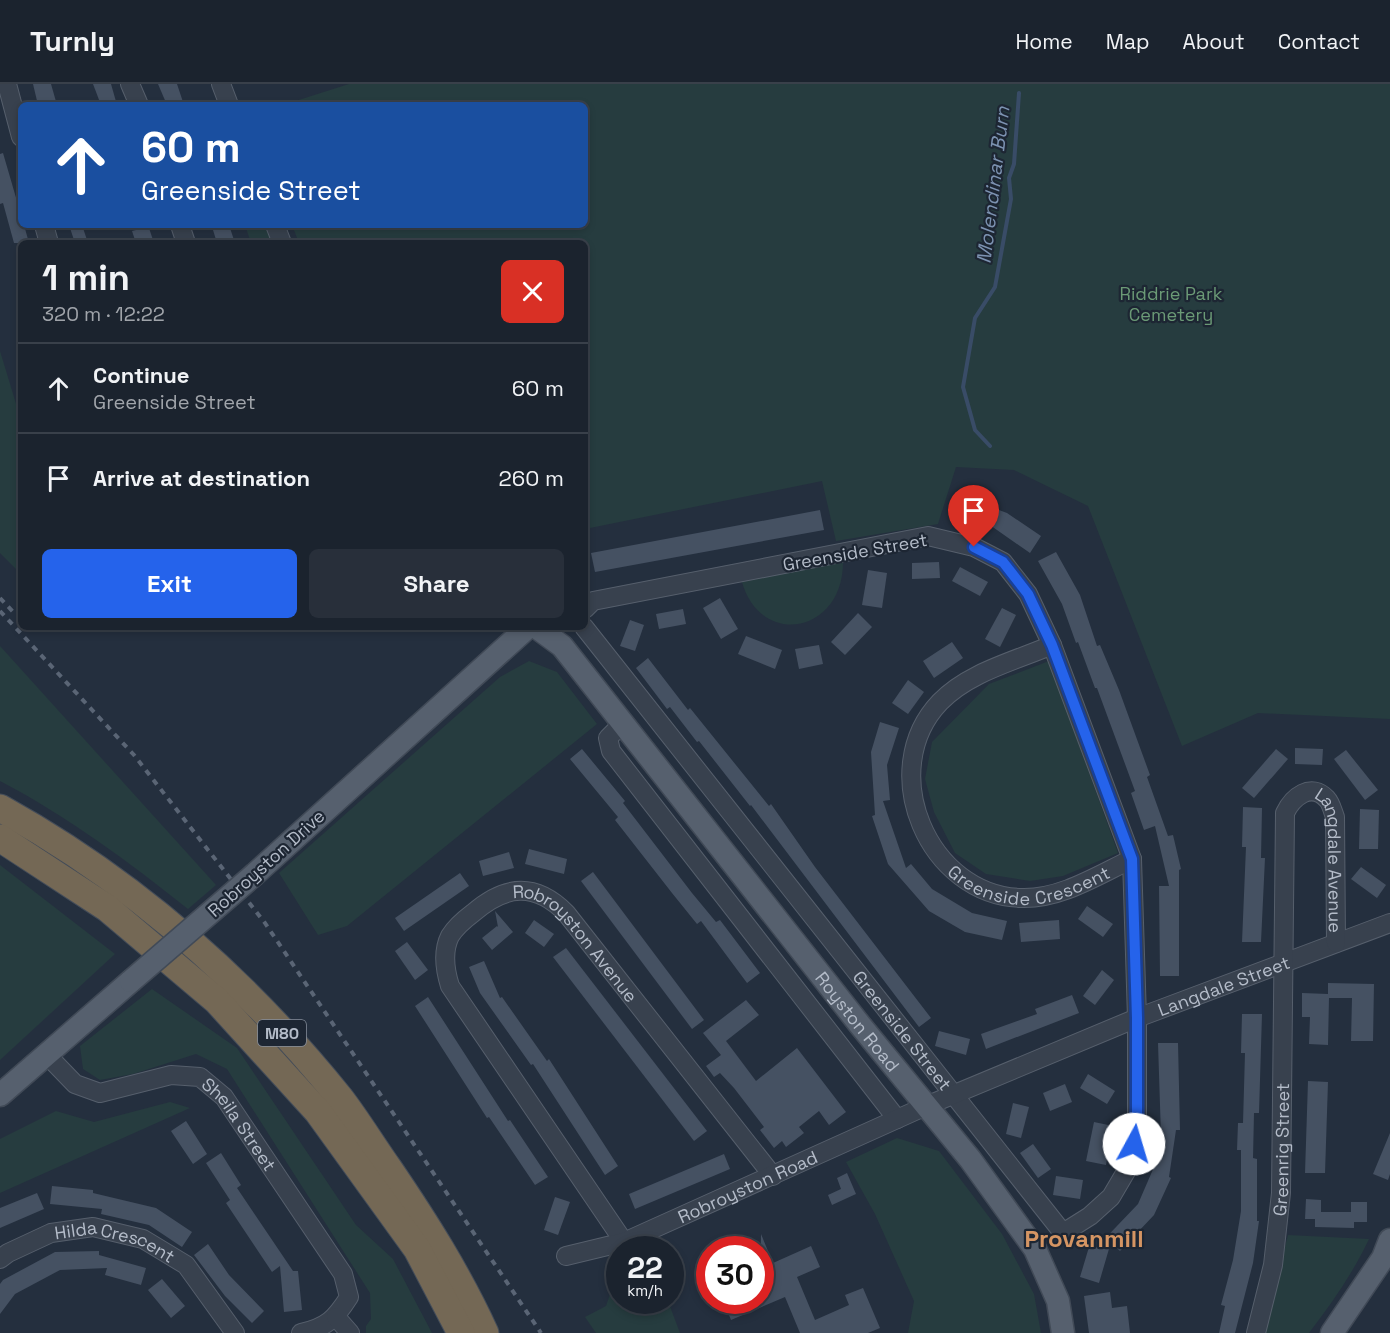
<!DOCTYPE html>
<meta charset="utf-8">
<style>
:root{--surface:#1b232e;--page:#282f3a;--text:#f1f3f6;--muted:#a0a4aa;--line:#39404a;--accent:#2563eb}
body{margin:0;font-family:"Space Grotesk",sans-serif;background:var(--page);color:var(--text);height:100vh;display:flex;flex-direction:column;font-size:22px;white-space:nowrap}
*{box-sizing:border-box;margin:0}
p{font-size:20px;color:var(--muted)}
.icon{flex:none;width:33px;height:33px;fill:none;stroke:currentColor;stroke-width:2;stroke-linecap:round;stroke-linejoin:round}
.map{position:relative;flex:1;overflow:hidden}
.details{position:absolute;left:18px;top:156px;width:570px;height:390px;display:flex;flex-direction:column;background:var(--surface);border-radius:9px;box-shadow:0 3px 9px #0003,0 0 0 2px var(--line)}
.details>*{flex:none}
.hud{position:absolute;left:18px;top:18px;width:570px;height:126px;border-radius:9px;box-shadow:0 3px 9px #0003,0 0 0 2px var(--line);background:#1a4fa0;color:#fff;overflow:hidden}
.speed{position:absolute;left:606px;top:1152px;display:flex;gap:12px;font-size:30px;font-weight:700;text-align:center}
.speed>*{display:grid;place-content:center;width:78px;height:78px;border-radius:50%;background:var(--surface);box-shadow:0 3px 9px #0003,0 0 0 2px var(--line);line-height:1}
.speed small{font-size:15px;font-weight:400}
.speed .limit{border:9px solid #d22;background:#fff;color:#111}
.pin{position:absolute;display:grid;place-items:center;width:51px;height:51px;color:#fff;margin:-62px -26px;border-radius:50% 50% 50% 0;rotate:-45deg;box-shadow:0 0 6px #0007}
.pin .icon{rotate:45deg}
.me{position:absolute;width:66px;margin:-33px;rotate:6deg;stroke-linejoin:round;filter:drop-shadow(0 0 4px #0008)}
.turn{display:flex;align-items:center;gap:21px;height:126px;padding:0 24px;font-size:27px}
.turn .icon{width:78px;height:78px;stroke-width:2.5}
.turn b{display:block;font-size:42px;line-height:51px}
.round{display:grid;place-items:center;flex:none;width:63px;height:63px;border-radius:9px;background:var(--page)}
.summary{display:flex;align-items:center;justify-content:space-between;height:102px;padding:0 24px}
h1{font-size:36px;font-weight:800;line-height:45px}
.button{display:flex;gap:12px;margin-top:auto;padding:12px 24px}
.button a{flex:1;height:69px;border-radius:9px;background:var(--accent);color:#fff;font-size:24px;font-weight:800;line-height:69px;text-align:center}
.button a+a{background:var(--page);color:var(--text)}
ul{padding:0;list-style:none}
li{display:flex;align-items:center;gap:18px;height:90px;padding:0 24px;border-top:2px solid var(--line)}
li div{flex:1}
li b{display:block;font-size:22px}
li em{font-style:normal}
header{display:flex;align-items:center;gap:36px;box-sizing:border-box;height:84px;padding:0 30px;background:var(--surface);border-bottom:2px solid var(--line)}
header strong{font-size:28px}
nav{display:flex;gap:33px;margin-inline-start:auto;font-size:21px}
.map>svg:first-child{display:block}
.green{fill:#263c3f}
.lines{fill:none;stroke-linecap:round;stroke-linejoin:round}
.stream{stroke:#394c67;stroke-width:4}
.building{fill:#455162}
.minor-casing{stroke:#565f6c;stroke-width:20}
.major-casing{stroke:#414a57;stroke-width:25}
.highway-casing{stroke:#434c59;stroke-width:29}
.minor{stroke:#38414e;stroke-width:18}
.major{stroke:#56606e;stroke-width:22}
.highway{stroke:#746855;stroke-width:27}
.rail{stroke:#5a6575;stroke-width:4;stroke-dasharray:6 6;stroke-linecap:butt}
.major-bridge-casing{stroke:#414a57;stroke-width:25;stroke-linecap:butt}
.major-bridge{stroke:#56606e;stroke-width:22}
.route-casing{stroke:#184099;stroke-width:15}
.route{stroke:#2563eb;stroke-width:10}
.labels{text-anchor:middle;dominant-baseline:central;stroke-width:4.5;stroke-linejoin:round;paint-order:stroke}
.shield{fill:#1d2633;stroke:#878f9c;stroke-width:1.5}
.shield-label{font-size:16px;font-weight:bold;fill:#b4bcc9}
.park-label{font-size:18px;fill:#6b9a76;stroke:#1d2633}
.street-label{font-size:18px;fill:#b4bcc9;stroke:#1d2633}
.water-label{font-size:20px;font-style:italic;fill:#7c92b1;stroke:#1d2633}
.district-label{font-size:24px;font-weight:bold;fill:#d59563;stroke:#1d2633}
</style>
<header>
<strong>Turnly</strong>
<nav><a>Home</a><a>Map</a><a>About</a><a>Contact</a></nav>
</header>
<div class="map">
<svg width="1390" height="1249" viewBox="0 0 1390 1249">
<rect width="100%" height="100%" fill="#242f3e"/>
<g class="green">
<path d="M349 0H1390V635L1258 629 1182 662 1088 422 1014 386 956 383 938 440 836 457 822 397 585 445V159H299L292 141H585V21H283Z"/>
<path d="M245 141H265L272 159H251Z"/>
<path d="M0 267 21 336V490L0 469Z"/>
<path d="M843 477C844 549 761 565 742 498Z"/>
<path d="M0 562 216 801 188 825C129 778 67 732 0 697Z"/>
<path d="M529 577 557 588 597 640 347 842 318 851 279 789 500 593Z"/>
<path d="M1049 577 1118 769 1063 792 1030 797 986 790 955 769 934 728 925 695 932 658 989 600Z"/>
<path d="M0 781 115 870 0 976Z"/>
<path d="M152 905 237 964 356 1141 393 1175 432 1249H366V1242L371 1235 370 1209 227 985 196 970 133 990 100 996 83 985 80 962Z"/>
<path d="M170 1018 190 1024 0 1109V1055L56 1027 94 1038Z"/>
<path d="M897 1054 939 1067 1002 1150 1034 1210 1041 1249H908L914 1217 875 1130 846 1078Z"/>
<path d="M1288 1151 1369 1155C1353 1189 1332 1219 1309 1249H1263Z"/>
<path d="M619 1184 620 1216 668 1217 680 1249H596L585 1233 606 1222Z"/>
</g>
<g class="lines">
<path class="stream" d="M990 362 975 346 963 303 975 234 995 203 1011 115 1009 94 1014 80 1019 9"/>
</g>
<g class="building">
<path d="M33 0H51L57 21H38Z"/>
<path d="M93 0H111L117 21H101Z"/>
<path d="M158 0H177L184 21H167Z"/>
<path d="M3 69 19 124H21V141H24L29 159H14L3 119 0 120V70Z"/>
<path d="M69 141H82L88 159H75Z"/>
<path d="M135 141H148L154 159H136L132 147 136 146Z"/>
<path d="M218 141H229L235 159H217L213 146 219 145Z"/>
<path d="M956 410 1007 429 1041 452 1030 469 987 439 986 442 949 429Z"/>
<path d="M820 426 824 446 595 488 591 469Z"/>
<path d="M1056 468 1080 511 1097 562 1100 561 1119 606 1150 691 1147 693 1168 752 1173 751 1181 785 1179 786V892H1160L1159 802H1169L1155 742 1144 746 1131 709 1135 707 1097 604H1095L1078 558 1076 559 1062 520 1038 477Z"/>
<path d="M939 478 940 494 912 495V479Z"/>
<path d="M960 483 988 498 980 512 952 497Z"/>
<path d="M868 486 887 489 882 524 862 521Z"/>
<path d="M720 514 738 545 721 555 703 524Z"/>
<path d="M1002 524 1016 531 1000 563 985 555Z"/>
<path d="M683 525 686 540 659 545 656 530Z"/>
<path d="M858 529 872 543 845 571 831 558Z"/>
<path d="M630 536 644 541 635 567 620 562Z"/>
<path d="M746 552 782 566 775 585 738 570Z"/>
<path d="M952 558 963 574 934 594 923 577Z"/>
<path d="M819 561 823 580 799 585 795 565Z"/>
<path d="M648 574 688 626 690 624 769 722 771 720 815 783 931 934 919 943 751 721 750 722 699 657 697 658 670 623 667 625 636 584Z"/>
<path d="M908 596 924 608 908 630 892 619Z"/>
<path d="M880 638 899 644 887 681 890 716 883 717 906 784 911 780 932 805 972 829 1007 837 1002 856 965 848 929 827 888 780 872 732 875 731 871 668Z"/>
<path d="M1295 664 1323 665 1322 681 1295 680Z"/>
<path d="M582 665 625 717 623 719 692 809 716 838 720 836 760 889 747 899 701 837 697 840 672 809 615 736 618 733 570 675Z"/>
<path d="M1276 665 1288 675 1254 714 1242 704Z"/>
<path d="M1346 666 1378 706 1365 716 1334 675Z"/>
<path d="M1243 723 1262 724 1261 774H1265L1261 858H1242L1246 763H1242Z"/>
<path d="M1360 725 1379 726 1378 765H1359Z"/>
<path d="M529 765 567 775 564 790 525 780Z"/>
<path d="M509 768 514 784 483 792 479 777Z"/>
<path d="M1361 783 1386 801 1377 814 1351 795Z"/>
<path d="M593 788 704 936 692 945 581 797Z"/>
<path d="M460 789 469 802 404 847 395 834Z"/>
<path d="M1087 822 1113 840 1103 853 1078 835Z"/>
<path d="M495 827 513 848 492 866 482 854 497 842 498 843Z"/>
<path d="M534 836 554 850 544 863 525 849Z"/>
<path d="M1059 836 1060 855 1021 858 1019 839Z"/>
<path d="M407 858 428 886 415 896 395 867Z"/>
<path d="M566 864 707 1047 694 1057 553 873Z"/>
<path d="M484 877 500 914 502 913 547 977 549 975 618 1082 605 1091 533 980 531 981 480 909 469 883Z"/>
<path d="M1102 886 1114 896 1095 921 1083 912Z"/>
<path d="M1328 899 1374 900 1373 957H1351L1352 914H1329L1328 961 1309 960 1310 933H1302V909L1328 910Z"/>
<path d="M1072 911 1079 929 986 965 981 950 1037 930 1035 925Z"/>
<path d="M428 913 508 1037 510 1036 548 1093 535 1101 489 1033 487 1034 415 922Z"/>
<path d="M746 916 759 931 726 957 756 997 797 964 846 1028 829 1041 819 1027 799 1043 804 1049 786 1063 782 1057 774 1064 760 1046 764 1043 734 1004 720 989 714 993 706 982 721 971 703 949Z"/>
<path d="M1242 930H1262L1259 1029H1254L1253 1074 1257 1075V1137H1259L1253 1179 1235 1249H1219L1225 1222 1221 1221 1233 1176 1241 1127V1066H1237L1238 1039H1243L1245 969H1241Z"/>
<path d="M939 947 970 955 966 971 935 962Z"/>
<path d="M1158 959H1178L1180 1046H1176L1169 1093 1171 1094 1154 1131 1120 1167 1111 1158 1099 1199 1080 1193 1089 1163 1095 1165 1138 1120 1154 1083 1161 1052Z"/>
<path d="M1088 990 1115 1007 1107 1020 1080 1004Z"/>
<path d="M1308 997 1328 998 1325 1089H1305Z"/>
<path d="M1065 1000 1072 1018 1050 1027 1043 1009Z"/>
<path d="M1013 1019 1029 1023 1021 1054 1006 1050Z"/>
<path d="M186 1037 207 1070 193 1080 171 1047Z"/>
<path d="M1094 1038 1113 1042 1106 1081 1086 1077Z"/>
<path d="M1390 1049V1090L1388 1096 1373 1090Z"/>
<path d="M1033 1060 1051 1085 1038 1094 1020 1069Z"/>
<path d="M221 1069 241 1101 237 1104 293 1187H298L302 1226 284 1228 280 1182 272 1188 226 1119 230 1116 206 1079Z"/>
<path d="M724 1070 730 1085 635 1125 629 1110Z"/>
<path d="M847 1089 856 1110 832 1121 828 1111 841 1105 837 1094Z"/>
<path d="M1056 1092 1083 1096 1080 1115 1053 1111Z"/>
<path d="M52 1102 93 1106V1109L156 1124 192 1148 182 1163 149 1141 101 1130 102 1125 50 1120Z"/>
<path d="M37 1109 44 1125 0 1144V1124Z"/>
<path d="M555 1113 570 1118 558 1151 544 1146Z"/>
<path d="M1306 1115 1321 1116V1128H1351V1118H1367V1138H1354V1144L1315 1143V1135H1305Z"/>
<path d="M761 1150 773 1179 811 1162 820 1183 797 1193 815 1236 849 1221 845 1211 863 1204 880 1244 868 1249H800L785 1213 731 1236 723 1216H760Z"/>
<path d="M208 1160 229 1191 264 1227 252 1239 225 1212 194 1171Z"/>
<path d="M99 1167V1171L146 1184 141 1201 105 1191 107 1184 60 1186 15 1210 0 1230V1200L3 1196 55 1168Z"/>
<path d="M162 1195 185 1222 171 1234 148 1206Z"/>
<path d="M1110 1208 1112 1224 1127 1222 1130 1249H1089L1084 1212Z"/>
</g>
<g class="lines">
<g class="minor-casing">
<g id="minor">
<path d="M7 0 21 53"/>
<path d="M130 0 139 21"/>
<path d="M221 0 229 21"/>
<path d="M44 141 49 159"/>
<path d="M180 141 186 159"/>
<path d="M275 141 282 159"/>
<path id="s1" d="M584 543 1063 1149 1090 1132 1111 1113 1131 1079 1137 1042V934L1132 775 1052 561 1028 510 1003 478 974 463 928 452 593 517 585 525"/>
<path id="s2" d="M1052 561C1015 577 969 588 940 618 875 686 928 812 1022 814 1061 815 1098 791 1132 775"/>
<path d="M624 638 608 654 611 667 897 1035"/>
<path id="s3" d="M47 971 75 1000 100 1009 171 991 200 993 224 1013 343 1190 349 1213C335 1235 327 1243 301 1249"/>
<path id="s4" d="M624 1158 450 902C445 886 442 868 450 852 455 844 465 835 473 829 505 801 535 798 566 829L773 1092"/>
<path id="s5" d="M566 1172 624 1158 926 1022 1137 934 1390 839"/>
<path id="s6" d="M0 1175 8 1169 51 1149 93 1143 143 1155 186 1181 235 1249"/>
<path d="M336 1233 350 1249"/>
<path id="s7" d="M1256 1249 1273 1181 1281 1109 1285 729C1292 714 1311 697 1327 715 1331 719 1333 728 1335 733L1336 859"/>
</g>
</g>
<g class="major-casing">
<g id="major">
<path id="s8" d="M536 543 562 562 860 941 970 1075 1035 1165 1058 1217 1063 1249"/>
<path d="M255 790 528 543"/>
<path d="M0 1011 131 897"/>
<path d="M1332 1249 1383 1174 1390 1156"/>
</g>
</g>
<g class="highway-casing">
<g id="highway">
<path d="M0 724C132 797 245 896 340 1014 357 1036 372 1061 389 1085 425 1138 458 1190 485 1249"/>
<path d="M0 754 107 824 217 917 318 1028 417 1165 461 1249"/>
</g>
</g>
<use href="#minor" class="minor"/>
<use href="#major" class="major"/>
<use href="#highway" class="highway"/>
<g class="rail">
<path d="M0 514 16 531"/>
<path d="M0 527 134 671 265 839 541 1249"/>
</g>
<g class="major-bridge-casing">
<path id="major-bridge" d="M131 897 255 790"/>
</g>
<use href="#major-bridge" class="major-bridge"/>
</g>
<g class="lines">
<g class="route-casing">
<path id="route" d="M974 463 1003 478 1028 510 1052 561 1132 775 1137 934V1042L1134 1060"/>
</g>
<use href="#route" class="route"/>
</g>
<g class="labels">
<rect class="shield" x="258" y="936" width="48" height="26" rx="4.5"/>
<g class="shield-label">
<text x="282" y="949">M80</text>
</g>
<g class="park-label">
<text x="1171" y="209">Riddrie Park<tspan x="1171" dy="21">Cemetery</tspan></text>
</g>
<g class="street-label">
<text transform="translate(855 468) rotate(-10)">Greenside Street</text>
<text transform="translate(266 779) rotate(-42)">Robroyston Drive</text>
<text stroke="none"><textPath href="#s2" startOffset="396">Greenside Crescent</textPath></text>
<text stroke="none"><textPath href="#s7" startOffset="638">Langdale Avenue</textPath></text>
<text stroke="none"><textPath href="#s4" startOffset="524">Robroyston Avenue</textPath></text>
<text stroke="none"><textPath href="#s5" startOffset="712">Langdale Street</textPath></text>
<text stroke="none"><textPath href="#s8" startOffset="510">Royston Road</textPath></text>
<text stroke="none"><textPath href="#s1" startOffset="514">Greenside Street</textPath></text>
<text stroke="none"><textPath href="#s3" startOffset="231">Sheila Street</textPath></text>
<text stroke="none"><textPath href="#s7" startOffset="186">Greenrig Street</textPath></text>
<text stroke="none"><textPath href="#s5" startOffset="195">Robroyston Road</textPath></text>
<text stroke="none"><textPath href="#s6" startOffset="124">Hilda Crescent</textPath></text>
</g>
<g class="water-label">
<text transform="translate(993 101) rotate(-83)">Molendinar Burn</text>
</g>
<g class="district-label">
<text x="1084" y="1154">Provanmill</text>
</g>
</g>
</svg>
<div class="speed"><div>22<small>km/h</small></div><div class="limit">30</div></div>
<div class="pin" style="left:974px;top:463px;background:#d93025"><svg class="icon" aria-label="arrive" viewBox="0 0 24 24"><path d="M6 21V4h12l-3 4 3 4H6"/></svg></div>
<svg class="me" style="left:1134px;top:1060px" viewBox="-20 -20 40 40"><circle r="19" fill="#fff"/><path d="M0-13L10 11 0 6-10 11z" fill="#2563eb"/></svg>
<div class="hud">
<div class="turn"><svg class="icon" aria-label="ahead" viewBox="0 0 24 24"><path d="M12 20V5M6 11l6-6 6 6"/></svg><div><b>60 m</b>Greenside Street</div></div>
</div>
<section class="details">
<div class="summary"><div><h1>1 min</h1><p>320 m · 12:22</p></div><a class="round" style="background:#d93025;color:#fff"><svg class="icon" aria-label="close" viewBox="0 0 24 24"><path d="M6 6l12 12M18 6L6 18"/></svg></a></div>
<ul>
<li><svg class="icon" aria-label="ahead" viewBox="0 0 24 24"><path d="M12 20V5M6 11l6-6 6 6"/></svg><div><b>Continue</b><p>Greenside Street</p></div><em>60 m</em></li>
<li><svg class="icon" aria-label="arrive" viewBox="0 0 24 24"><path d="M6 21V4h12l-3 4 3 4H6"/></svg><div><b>Arrive at destination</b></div><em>260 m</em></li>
</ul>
<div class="button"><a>Exit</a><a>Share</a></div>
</section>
</div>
